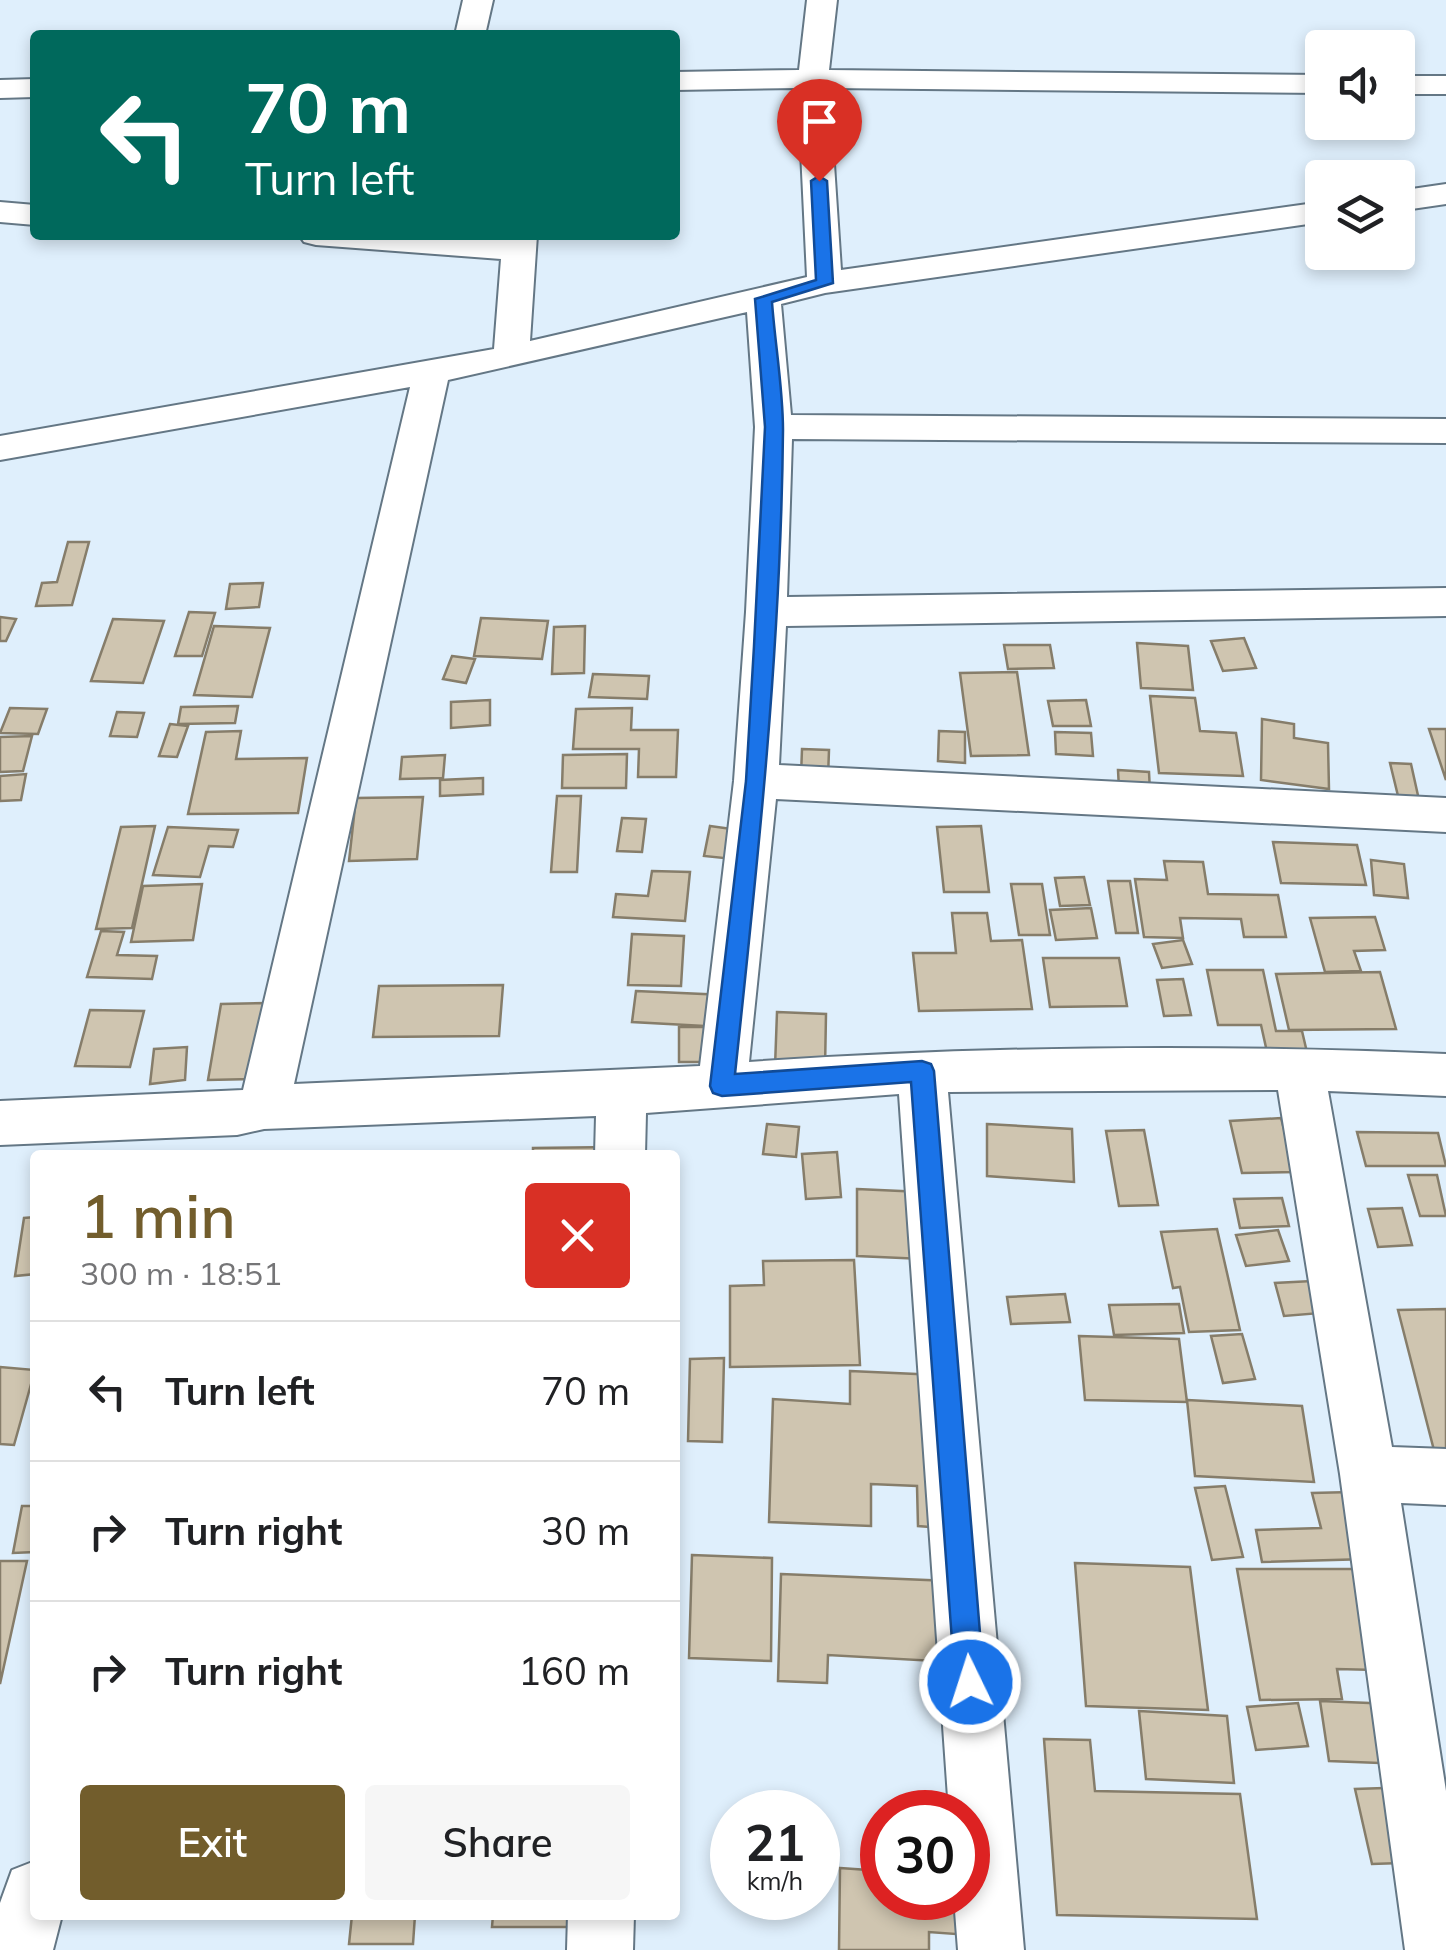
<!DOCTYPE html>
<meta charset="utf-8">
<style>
:root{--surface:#fff;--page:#f6f6f6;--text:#202124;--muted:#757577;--line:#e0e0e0;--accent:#725d2c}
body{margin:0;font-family:Mulish,sans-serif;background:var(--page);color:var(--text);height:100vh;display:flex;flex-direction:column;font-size:38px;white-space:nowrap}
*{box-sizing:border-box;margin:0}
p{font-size:32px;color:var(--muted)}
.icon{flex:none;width:55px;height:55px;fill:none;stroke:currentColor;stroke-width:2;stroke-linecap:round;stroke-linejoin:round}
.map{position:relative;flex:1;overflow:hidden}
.drawer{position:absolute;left:30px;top:1150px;width:650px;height:770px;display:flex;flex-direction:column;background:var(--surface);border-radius:10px;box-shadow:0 5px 15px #0003}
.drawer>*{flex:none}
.hud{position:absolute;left:30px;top:30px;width:650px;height:210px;border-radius:10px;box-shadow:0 5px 15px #0003;background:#00695c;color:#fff;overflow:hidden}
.fabs{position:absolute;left:1305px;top:30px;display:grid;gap:20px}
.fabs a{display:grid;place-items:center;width:110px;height:110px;border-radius:10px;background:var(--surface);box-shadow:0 5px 15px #0003;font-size:50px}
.speed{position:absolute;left:710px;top:1790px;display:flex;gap:20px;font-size:50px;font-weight:700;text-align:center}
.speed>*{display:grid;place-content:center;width:130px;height:130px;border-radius:50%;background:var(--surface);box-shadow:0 5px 15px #0003;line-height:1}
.speed small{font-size:25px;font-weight:400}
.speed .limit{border:15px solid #d22;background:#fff;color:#111}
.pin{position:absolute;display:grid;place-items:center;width:85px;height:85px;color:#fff;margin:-102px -42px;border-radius:50% 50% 50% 0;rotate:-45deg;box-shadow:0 0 10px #0007}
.pin .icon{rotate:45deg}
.me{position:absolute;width:110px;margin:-55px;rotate:356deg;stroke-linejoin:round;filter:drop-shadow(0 0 8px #0008)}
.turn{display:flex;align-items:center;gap:35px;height:210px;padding:0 50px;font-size:45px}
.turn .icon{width:130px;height:130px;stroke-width:2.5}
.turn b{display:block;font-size:70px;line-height:85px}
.round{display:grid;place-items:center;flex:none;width:105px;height:105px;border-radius:10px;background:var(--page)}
.headline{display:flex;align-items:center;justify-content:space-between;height:170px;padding:0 50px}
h1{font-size:60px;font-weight:600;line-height:75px;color:var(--accent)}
.cta{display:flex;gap:20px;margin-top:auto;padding:20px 50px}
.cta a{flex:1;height:115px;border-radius:10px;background:var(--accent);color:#fff;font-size:40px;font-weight:600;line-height:115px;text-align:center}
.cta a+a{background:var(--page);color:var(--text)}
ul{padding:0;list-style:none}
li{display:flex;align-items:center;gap:30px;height:140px;padding:0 50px;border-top:2px solid var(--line)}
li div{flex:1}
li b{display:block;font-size:38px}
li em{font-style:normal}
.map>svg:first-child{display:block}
.building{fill:#cfc5b0;stroke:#867d6a;stroke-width:2.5}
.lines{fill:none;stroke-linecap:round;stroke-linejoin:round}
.street-casing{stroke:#647785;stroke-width:4}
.street{fill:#fff;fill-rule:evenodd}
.route{fill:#1a73e8;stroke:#114b97;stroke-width:2.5}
</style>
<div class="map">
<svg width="1446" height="1950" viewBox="0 0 1446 1950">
<rect width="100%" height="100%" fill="#dfeffc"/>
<g class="building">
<path d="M68 542H89L72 605 36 606 42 583 57 582Z"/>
<path d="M263 583 259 607 226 609 230 584Z"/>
<path d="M189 612 215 613 202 656H175Z"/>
<path d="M0 617 16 619 6 641H0Z"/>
<path d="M481 618 548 621 542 659 474 656Z"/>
<path d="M113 619 164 621 143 683 91 681Z"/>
<path d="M214 626 270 628 252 697 194 695Z"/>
<path d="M585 626 584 673 552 674 554 627Z"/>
<path d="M1244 638 1256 668 1223 671 1211 641Z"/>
<path d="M1137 643 1188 646 1193 690 1141 688Z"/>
<path d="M1004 645H1050L1054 668 1008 669Z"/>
<path d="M452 656 475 659 466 683 443 679Z"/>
<path d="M1017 672 1029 755 971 756 960 673Z"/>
<path d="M593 674 649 676 647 699 589 697Z"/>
<path d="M1150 696 1195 698 1200 731 1236 733 1243 776 1159 773Z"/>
<path d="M490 700V725L451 728V702Z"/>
<path d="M1086 700 1091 726H1053L1048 701Z"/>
<path d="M238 706 235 723 178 724 181 707Z"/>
<path d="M10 708 47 709 38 734 0 733Z"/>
<path d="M632 708 631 730H678L676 777H638L639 749H573L576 709Z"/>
<path d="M117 712 144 713 137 737 110 736Z"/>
<path d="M1262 719 1294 724V738L1328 743 1329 789 1261 780Z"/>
<path d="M170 724 188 726 177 757 159 756Z"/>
<path d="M1429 729H1446V780Z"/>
<path d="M241 731 236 759 307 758 298 813 188 814 206 732Z"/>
<path d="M939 731 965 732V763L938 761Z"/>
<path d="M1055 732 1091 733 1093 756 1056 754Z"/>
<path d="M32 736 23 771 0 772V737Z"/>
<path d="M802 749 829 750 828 778 801 776Z"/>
<path d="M627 754 626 788H562L563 755Z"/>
<path d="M445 755 443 778 400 779 402 757Z"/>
<path d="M1390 763 1411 764 1419 800H1399Z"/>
<path d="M1118 770 1149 772 1150 792 1119 789Z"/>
<path d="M26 774 21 800 0 801V776Z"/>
<path d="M483 778V794L440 796V780Z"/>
<path d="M557 796H581L577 872H551Z"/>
<path d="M423 797 417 859 349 861 356 798Z"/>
<path d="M622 818 646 819 642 852 617 851Z"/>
<path d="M155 826 132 928 96 929 121 827Z"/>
<path d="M710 826 739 830 733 859 704 856Z"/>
<path d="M981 826 989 892H944L937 827Z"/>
<path d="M168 827 238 830 233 847 209 846 200 877 153 875Z"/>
<path d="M1273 842 1357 845 1366 885 1281 883Z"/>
<path d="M1371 860 1404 864 1408 898 1374 895Z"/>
<path d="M1164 861 1203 862 1208 894 1278 895 1286 937H1244L1241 919 1180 918 1183 938 1144 937 1135 879 1167 880Z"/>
<path d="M652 871 690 872 685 921 613 917 616 894 648 896Z"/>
<path d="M1084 877 1090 905 1060 906 1055 878Z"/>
<path d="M1108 881H1130L1138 933H1116Z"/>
<path d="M202 884 193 940 131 942 143 886Z"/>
<path d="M1011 884H1042L1050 935H1019Z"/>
<path d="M1091 908 1097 938 1056 940 1050 910Z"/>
<path d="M952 913H987L991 941 1022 940 1032 1009 919 1011 913 953H956Z"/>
<path d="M1375 917 1385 950 1354 951 1361 971 1325 972 1310 918Z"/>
<path d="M101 931 124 932 117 955 157 956 152 979 87 977Z"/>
<path d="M632 934 684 936 681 986 628 985Z"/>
<path d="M1183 940 1192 964 1162 968 1153 944Z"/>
<path d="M1043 958H1119L1127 1006 1050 1007Z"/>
<path d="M1207 970H1263L1276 1031H1302L1309 1061H1269L1261 1025H1218Z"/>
<path d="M1380 972 1396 1029 1289 1030 1276 974Z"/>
<path d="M1183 979 1191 1015 1164 1016 1157 980Z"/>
<path d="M503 985 499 1036 373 1037 379 986Z"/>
<path d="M636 991 725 995 723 1027 632 1022Z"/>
<path d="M265 1003 253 1079 208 1080 221 1004Z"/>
<path d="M90 1010 144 1011 130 1067 75 1066Z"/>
<path d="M777 1012 826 1014 825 1069 775 1067Z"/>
<rect x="679" y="1027" width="39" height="35"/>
<path d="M187 1047 185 1080 150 1084 154 1049Z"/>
<path d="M1281 1118 1295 1172 1242 1173 1230 1121Z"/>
<path d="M767 1124 799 1127 796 1157 763 1154Z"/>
<path d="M987 1124 1072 1129 1074 1182 987 1176Z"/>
<path d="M1144 1130 1158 1205 1119 1206 1106 1131Z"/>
<path d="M1357 1132 1438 1133 1446 1166H1366Z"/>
<path d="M614 1147 613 1155H533V1148Z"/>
<path d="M837 1152 841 1197 806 1199 802 1154Z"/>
<path d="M1408 1175H1437L1446 1216H1420Z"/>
<path d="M857 1189 922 1192 923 1259 857 1256Z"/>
<path d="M1282 1198 1289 1226 1240 1228 1234 1199Z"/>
<path d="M1402 1208 1412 1245 1378 1247 1368 1209Z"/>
<path d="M35 1217V1274L15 1276 24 1218Z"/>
<path d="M1217 1229 1240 1330 1189 1332 1180 1287 1173 1288 1161 1232Z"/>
<path d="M1278 1230 1289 1261 1246 1266 1236 1235Z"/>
<path d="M854 1260 860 1365 730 1367V1286L764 1285 763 1261Z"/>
<path d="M1312 1281 1321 1313 1284 1316 1275 1283Z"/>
<path d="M1065 1294 1070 1322 1011 1324 1007 1297Z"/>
<path d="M1179 1304 1184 1333 1114 1335 1109 1305Z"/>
<path d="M1446 1309V1462H1437L1398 1310Z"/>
<path d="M1242 1334 1255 1379 1223 1383 1211 1336Z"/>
<path d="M1079 1336 1179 1339 1187 1402 1085 1400Z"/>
<path d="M724 1358 722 1442 688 1441 690 1359Z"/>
<path d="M0 1367 35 1370 14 1445 0 1444Z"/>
<path d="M850 1371 938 1375 942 1528 918 1526 917 1486 871 1484V1526L769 1522 773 1399 850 1404Z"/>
<path d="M1187 1400 1302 1406 1314 1482 1195 1476Z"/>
<path d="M1225 1486 1243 1557 1212 1560 1195 1488Z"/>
<path d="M1352 1492 1368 1559 1262 1562 1256 1530 1321 1528 1312 1493Z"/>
<path d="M22 1506H35V1552L13 1553Z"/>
<path d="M692 1555 772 1558 771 1661 689 1658Z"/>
<path d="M0 1561H27L0 1684Z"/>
<path d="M1075 1563 1190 1567 1208 1710 1086 1706Z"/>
<path d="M1237 1569H1357L1376 1670 1337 1669 1342 1699 1260 1700Z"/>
<path d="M781 1574 950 1581 953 1662 828 1655 827 1683 778 1681Z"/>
<path d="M1320 1701 1394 1704 1405 1764 1329 1761Z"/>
<path d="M1298 1703 1308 1746 1256 1750 1247 1707Z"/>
<path d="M1139 1711 1227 1716 1234 1783 1146 1779Z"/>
<path d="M1044 1739 1090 1740 1095 1791 1240 1794 1257 1919 1057 1915Z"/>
<path d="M1415 1787 1431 1862 1372 1864 1355 1789Z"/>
<path d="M840 1868 882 1871V1898H968V1877L969 1935 929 1932V1950H839Z"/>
<path d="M352 1915H415L413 1944H349Z"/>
<path d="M493 1915H574V1927H492Z"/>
</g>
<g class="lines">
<g class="street-casing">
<g id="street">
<path d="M463 0H493L485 35H455Z"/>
<path d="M807 0H837L829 70 1322 75V93L829 88 841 270 1322 202V222L825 293 781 304 791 415 1446 419V443L792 439 787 597 1446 588V616L786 626 779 765 1446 798V832L776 799 749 1062C981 1046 1214 1044 1446 1054V1096L1328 1091 1392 1447 1446 1449V1505L1401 1503 1446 1791V1950H1405L1340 1474 1278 1090 948 1092 1024 1950H958L954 1898H968V1812H949L899 1094 646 1113 645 1155H595L596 1116 264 1129 237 1135 0 1145V1101L243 1090 410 387 0 460V436L494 349 501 259 316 245 304 242 299 235 503 239V235H537L530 341 807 277 798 88 675 90V72L799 70ZM747 312 755 427 746 612 734 781 700 1066 294 1084 448 380Z"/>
<rect x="1398" y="76" width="48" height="18"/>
<path d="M35 79V97L0 98V80Z"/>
<path d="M1446 184V204L1398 211V191Z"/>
<path d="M0 202 35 205V225L0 222Z"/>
<path d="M35 1861V1915H62L53 1950H0V1903L12 1870Z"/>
<path d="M568 1915H634L633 1950H567Z"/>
</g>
</g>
<use href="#street" class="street"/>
</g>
<path class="route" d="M819 176 827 181 833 283 772 302C775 344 783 388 783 430 781 646 758 860 735 1074L922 1061 931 1064 934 1071 984 1682 980 1693 970 1697 959 1693 955 1682 911 1082 722 1096 713 1093 710 1086 746 781 754 646 765 427 755 299 816 280 811 181Z"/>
</svg>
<div class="fabs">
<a><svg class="icon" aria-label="sound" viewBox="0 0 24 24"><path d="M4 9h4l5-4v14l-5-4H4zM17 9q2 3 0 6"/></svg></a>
<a><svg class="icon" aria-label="layers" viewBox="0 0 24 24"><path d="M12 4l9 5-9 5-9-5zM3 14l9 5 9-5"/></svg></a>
</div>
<div class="speed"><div>21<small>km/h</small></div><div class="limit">30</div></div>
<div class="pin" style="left:819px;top:181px;background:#d93025"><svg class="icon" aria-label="arrive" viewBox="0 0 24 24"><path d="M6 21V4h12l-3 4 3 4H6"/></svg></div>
<svg class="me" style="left:970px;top:1682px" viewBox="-20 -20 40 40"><circle r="17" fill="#1a73e8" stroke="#fff" stroke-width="3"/><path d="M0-11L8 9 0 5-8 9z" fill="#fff"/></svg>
<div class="hud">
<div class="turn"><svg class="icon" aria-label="left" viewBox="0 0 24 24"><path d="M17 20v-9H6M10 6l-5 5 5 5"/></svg><div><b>70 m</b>Turn left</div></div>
</div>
<section class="drawer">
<div class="headline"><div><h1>1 min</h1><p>300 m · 18:51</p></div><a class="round" style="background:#d93025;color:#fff"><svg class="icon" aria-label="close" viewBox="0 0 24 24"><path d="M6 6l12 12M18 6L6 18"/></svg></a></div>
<ul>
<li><svg class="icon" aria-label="left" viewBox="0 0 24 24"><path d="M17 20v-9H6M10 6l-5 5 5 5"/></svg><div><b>Turn left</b></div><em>70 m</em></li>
<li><svg class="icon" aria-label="right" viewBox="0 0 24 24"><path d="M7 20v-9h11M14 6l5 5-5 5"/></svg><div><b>Turn right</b></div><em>30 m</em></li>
<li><svg class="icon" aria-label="right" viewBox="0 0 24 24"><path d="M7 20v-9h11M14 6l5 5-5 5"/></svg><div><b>Turn right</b></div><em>160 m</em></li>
</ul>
<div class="cta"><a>Exit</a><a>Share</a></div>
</section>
</div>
